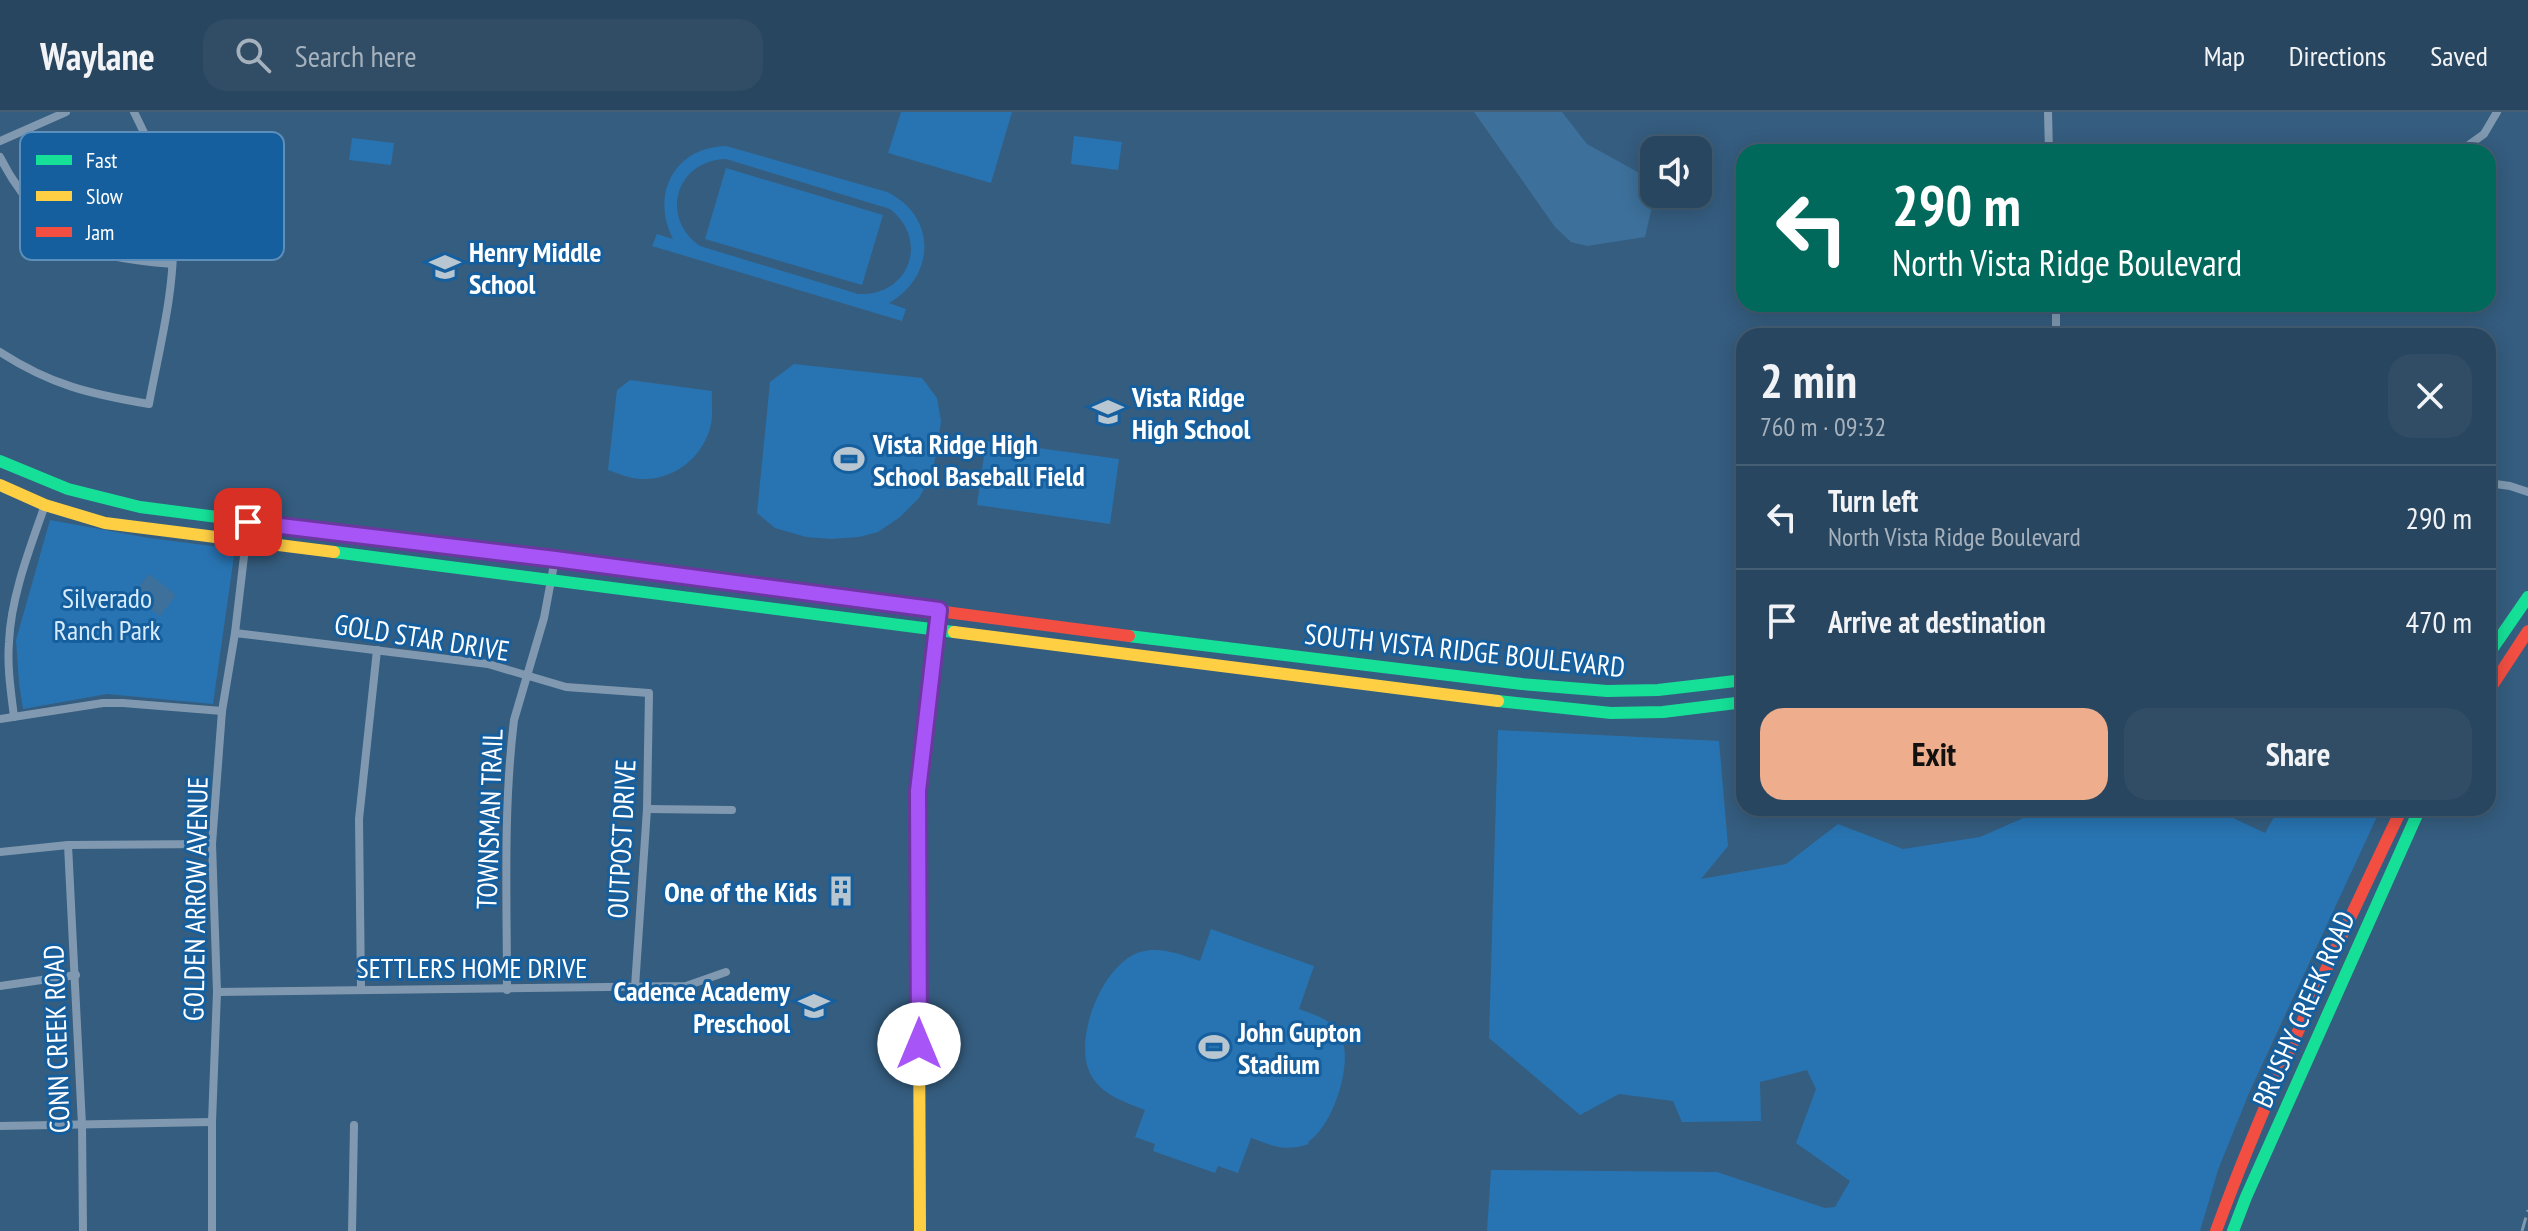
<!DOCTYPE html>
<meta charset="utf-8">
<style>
:root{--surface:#28465f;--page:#304d65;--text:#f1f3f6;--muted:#a5b1bd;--line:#445e74;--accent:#eead8d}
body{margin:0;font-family:"PT Sans Narrow",sans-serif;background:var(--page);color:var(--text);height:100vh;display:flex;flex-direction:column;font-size:30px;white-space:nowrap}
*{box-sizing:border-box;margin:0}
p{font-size:26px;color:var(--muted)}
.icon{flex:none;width:44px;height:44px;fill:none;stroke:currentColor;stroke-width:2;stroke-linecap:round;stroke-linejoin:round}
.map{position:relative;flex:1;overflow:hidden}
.drawer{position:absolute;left:1736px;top:216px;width:760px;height:488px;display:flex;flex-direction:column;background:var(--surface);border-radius:24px;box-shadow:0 4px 20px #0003,0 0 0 2px var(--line)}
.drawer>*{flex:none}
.guide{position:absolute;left:1736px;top:32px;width:760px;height:168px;border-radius:24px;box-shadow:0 4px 20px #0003,0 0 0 2px var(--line);background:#00695c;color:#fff;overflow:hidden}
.controls{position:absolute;left:1640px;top:24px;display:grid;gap:16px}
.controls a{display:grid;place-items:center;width:72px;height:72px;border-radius:16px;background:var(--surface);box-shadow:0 4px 20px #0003,0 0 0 2px var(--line);font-size:40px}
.pin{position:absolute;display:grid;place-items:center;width:68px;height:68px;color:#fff;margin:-34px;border-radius:16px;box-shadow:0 4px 12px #0006}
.me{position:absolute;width:88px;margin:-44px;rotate:0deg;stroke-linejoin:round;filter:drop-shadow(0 0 6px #0008)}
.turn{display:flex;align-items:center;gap:28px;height:168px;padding:0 24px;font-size:36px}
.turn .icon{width:104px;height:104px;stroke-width:2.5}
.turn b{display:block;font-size:56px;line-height:68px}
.round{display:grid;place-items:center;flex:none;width:84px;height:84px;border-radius:24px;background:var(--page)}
.headline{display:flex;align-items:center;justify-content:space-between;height:136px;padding:0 24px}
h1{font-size:48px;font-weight:700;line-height:60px}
.primary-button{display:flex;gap:16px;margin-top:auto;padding:16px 24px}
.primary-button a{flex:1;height:92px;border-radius:24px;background:var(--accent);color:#111;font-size:32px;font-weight:700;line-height:92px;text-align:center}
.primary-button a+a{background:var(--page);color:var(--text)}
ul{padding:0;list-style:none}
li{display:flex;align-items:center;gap:24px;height:104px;padding:0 24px;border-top:2px solid var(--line)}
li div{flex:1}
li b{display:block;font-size:30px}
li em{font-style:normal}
header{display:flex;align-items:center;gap:48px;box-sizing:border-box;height:112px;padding:0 40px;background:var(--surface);border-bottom:2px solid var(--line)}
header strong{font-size:38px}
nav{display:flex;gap:44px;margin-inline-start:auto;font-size:28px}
.search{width:560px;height:72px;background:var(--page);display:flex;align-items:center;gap:20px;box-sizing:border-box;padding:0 28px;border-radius:24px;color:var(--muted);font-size:30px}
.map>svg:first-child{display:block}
.green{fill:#2874b2;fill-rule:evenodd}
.water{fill:#3d709b}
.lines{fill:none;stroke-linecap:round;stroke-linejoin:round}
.street{stroke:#8099b0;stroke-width:8}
.fast{stroke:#16e098;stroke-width:12}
.slow{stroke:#ffcf43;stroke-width:12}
.jam{stroke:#f24e42;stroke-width:12}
.rail{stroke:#8099ae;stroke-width:3;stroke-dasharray:14 6;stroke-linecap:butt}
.route-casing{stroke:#6d37a1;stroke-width:20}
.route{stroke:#a855f7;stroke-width:14}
.labels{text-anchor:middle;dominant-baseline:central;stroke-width:6;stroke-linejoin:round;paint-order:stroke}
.poi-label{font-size:28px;font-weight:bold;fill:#fff;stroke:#165f9e;text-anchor:start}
.park-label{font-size:28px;fill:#d6ecfd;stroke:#165f9e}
.street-label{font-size:28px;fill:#fff;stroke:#165f9e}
.key{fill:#165f9e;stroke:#5c8fbb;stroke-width:2}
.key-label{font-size:22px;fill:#fff}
</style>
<header>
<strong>Waylane</strong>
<div class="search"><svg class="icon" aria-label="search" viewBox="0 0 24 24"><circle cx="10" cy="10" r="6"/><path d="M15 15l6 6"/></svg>Search here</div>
<nav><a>Map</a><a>Directions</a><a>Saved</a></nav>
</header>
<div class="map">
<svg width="2528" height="1119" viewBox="0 0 2528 1119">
<rect width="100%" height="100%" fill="#355d7f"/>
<g class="green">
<path d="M901 0H1012L991 71 888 41Z"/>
<path d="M1074 24 1122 30 1118 58 1071 52Z"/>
<path d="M352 26 394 31 391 53 349 48Z"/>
<path d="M726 34 887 80C937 104 936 164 889 191L906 197 902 209 652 134 657 122 673 127C650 82 675 35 726 34ZM726 47 890 97C930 128 909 185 858 182L700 134C659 106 676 48 726 47Z"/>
<path d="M726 56 883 103 862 173 705 127Z"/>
<path d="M794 252 922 266 937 286 941 309 938 332 932 362 919 386 900 405 878 420 859 425 831 427 806 425 775 416 757 401 770 270Z"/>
<path d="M630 268 712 279C711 291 714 304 710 316 702 345 675 367 645 367 633 368 620 362 608 358L617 278Z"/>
<path d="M986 329 1119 347 1110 412 977 393Z"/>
<path d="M50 408 149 426 235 437 213 592 107 582 23 597 19 571 16 528Z"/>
<path d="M1498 618 1719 629 1728 734 1701 767 1786 752 1838 712 1903 737 1980 725 2046 696H2212L2265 721 2279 696H2381L2249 981 2218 1058 2200 1119H1487L1491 1058 1717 1060 1825 1096 1835 1095 1850 1069 1796 1031 1816 977 1807 958 1760 970 1761 1009 1682 1010 1673 989 1619 982 1580 1003 1489 926Z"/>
<path d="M1211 817 1314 854 1299 897C1318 904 1336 909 1345 929L1343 930C1351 958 1332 1014 1308 1030L1309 1032C1284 1040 1274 1034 1251 1026L1238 1061 1218 1054 1215 1061 1153 1039 1155 1032 1135 1025 1145 998C1124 990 1100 982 1090 961 1073 927 1102 852 1140 840 1160 834 1180 842 1200 849Z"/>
</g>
<g class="water">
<path d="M1474 0H1562L1587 32 1654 69 1655 82 1645 125 1587 134 1571 130 1555 115Z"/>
<path d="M149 462 176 483 160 504 150 497 152 492 136 479Z"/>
</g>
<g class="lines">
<g class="street">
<path d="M2048 0 2049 40"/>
<path d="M0 29 66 0"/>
<path d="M2459 40 2484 22 2497 0"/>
<path d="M0 45C23 91 59 128 109 143 130 149 151 150 172 152"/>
<path d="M2056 224V192"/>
<path d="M0 240C51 273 90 282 149 292 159 237 175 179 173 122 171 79 153 38 134 0"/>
<path d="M2488 371 2510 374 2528 380"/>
<path d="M235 521 488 552 566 575 649 581 647 697 635 875"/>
<path d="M14 605C11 580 7 555 9 530 11 484 30 436 45 393"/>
<path d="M0 607 103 591H123L222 599"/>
<path d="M647 697 732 698"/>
<path d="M68 733 82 1013 83 1119"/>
<path d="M0 740 68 733 212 732"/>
<path d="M0 874 76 863"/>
<path d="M361 878 359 707 377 538"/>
<path d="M507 878C507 788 503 698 514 608L544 506 555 447"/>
<path d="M217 880 686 874 726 860"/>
<path d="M0 1014 212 1010"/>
<path d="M212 1119V1010L217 880 212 732 222 599 235 521 248 410"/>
<path d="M352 1119 354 1013"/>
</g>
<g class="fast">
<path d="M0 349 68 377 140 395 510 443"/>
<path d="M334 440 954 520"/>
<path d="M1129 524 1522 572 1607 579 1658 578 1744 568"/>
<path d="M2488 543 2528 485"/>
<path d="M1498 589 1611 601 1663 600 1744 590"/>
<path d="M2233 1119 2246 1085 2420 696"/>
</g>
<g class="slow">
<path d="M0 373 45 393 105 411 334 440"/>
<path d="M954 520 1498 589"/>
<path d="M920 1119 918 679 921 654"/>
</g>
<g class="jam">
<path d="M510 443 1129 524"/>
<path d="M2488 580 2528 519"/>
<path d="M921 654 939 498"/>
<path d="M2216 1119C2269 975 2336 835 2402 696"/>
</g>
<path class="rail" d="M2522 1119 2528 1098"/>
</g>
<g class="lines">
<g class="route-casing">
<path id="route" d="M248 410 555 447 939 498 918 679 919 932"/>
</g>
<use href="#route" class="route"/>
</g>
<defs>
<g id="school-bare" transform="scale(2.4)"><path d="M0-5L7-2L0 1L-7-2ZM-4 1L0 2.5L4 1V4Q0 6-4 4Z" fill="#b8c6d2" stroke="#165f9e" stroke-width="2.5" paint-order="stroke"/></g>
<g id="stadium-bare" transform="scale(2.4)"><path d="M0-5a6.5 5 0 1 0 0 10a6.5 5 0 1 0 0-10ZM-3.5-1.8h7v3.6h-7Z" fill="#b8c6d2" stroke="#165f9e" stroke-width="2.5" paint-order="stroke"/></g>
<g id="building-bare" transform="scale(2.4)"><path d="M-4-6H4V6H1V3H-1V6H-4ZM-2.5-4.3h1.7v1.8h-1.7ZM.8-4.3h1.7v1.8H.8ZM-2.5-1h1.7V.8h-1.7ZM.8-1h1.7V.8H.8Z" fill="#b8c6d2" stroke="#165f9e" stroke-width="2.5" paint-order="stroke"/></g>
</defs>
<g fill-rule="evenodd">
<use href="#school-bare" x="445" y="155"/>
<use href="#school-bare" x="1108" y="300"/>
<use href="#stadium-bare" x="849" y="347"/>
<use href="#building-bare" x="841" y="779"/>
<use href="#school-bare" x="814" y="894"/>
<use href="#stadium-bare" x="1214" y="935"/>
</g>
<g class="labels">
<g class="poi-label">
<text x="469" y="139">Henry Middle<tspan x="469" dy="32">School</tspan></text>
<text x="1132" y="284">Vista Ridge<tspan x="1132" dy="32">High School</tspan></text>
<text x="873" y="331">Vista Ridge High<tspan x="873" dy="32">School Baseball Field</tspan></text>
<text x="817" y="779" text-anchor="end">One of the Kids</text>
<text x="790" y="878" text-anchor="end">Cadence Academy<tspan x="790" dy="32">Preschool</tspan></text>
<text x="1238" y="919">John Gupton<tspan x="1238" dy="32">Stadium</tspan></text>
</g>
<g class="park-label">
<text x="107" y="485">Silverado<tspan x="107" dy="32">Ranch Park</tspan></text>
</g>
<g class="street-label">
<text transform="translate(422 525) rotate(9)">GOLD STAR DRIVE</text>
<text transform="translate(1465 538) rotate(6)">SOUTH VISTA RIDGE BOULEVARD</text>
<text transform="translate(489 707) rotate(-88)">TOWNSMAN TRAIL</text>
<text transform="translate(621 727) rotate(-87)">OUTPOST DRIVE</text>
<text transform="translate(195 787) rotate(-89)">GOLDEN ARROW AVENUE</text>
<text x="472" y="855">SETTLERS HOME DRIVE</text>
<text transform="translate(2303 897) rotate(-66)">BRUSHY CREEK ROAD</text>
<text transform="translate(56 927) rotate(-92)">CONN CREEK ROAD</text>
</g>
</g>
<rect x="20" y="20" width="264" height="128" rx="12" class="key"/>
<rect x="36" y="43" width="36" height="10" fill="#16e098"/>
<rect x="36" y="79" width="36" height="10" fill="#ffcf43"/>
<rect x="36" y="115" width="36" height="10" fill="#f24e42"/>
<g class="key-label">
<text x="86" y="56">Fast</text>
<text x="86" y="92">Slow</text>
<text x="86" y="128">Jam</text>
</g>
</svg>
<div class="controls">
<a><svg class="icon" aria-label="sound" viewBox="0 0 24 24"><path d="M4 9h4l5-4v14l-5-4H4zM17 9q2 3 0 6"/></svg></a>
</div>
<div class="pin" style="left:248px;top:410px;background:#d93025"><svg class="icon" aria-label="arrive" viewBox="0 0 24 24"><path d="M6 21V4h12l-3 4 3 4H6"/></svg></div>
<svg class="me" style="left:919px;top:932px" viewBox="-20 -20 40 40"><circle r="19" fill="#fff"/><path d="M0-13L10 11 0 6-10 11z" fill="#a855f7"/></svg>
<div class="guide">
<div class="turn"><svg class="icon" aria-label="left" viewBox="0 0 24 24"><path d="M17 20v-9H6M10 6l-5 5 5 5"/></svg><div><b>290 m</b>North Vista Ridge Boulevard</div></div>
</div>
<section class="drawer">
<div class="headline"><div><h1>2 min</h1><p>760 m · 09:32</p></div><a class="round"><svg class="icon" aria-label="close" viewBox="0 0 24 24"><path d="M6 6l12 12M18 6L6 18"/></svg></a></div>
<ul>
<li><svg class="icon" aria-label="left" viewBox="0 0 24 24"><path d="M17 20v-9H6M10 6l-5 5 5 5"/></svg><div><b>Turn left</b><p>North Vista Ridge Boulevard</p></div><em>290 m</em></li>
<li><svg class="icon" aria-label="arrive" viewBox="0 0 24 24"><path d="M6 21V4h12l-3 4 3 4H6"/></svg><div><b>Arrive at destination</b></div><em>470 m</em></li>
</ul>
<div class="primary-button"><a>Exit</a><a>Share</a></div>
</section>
</div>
